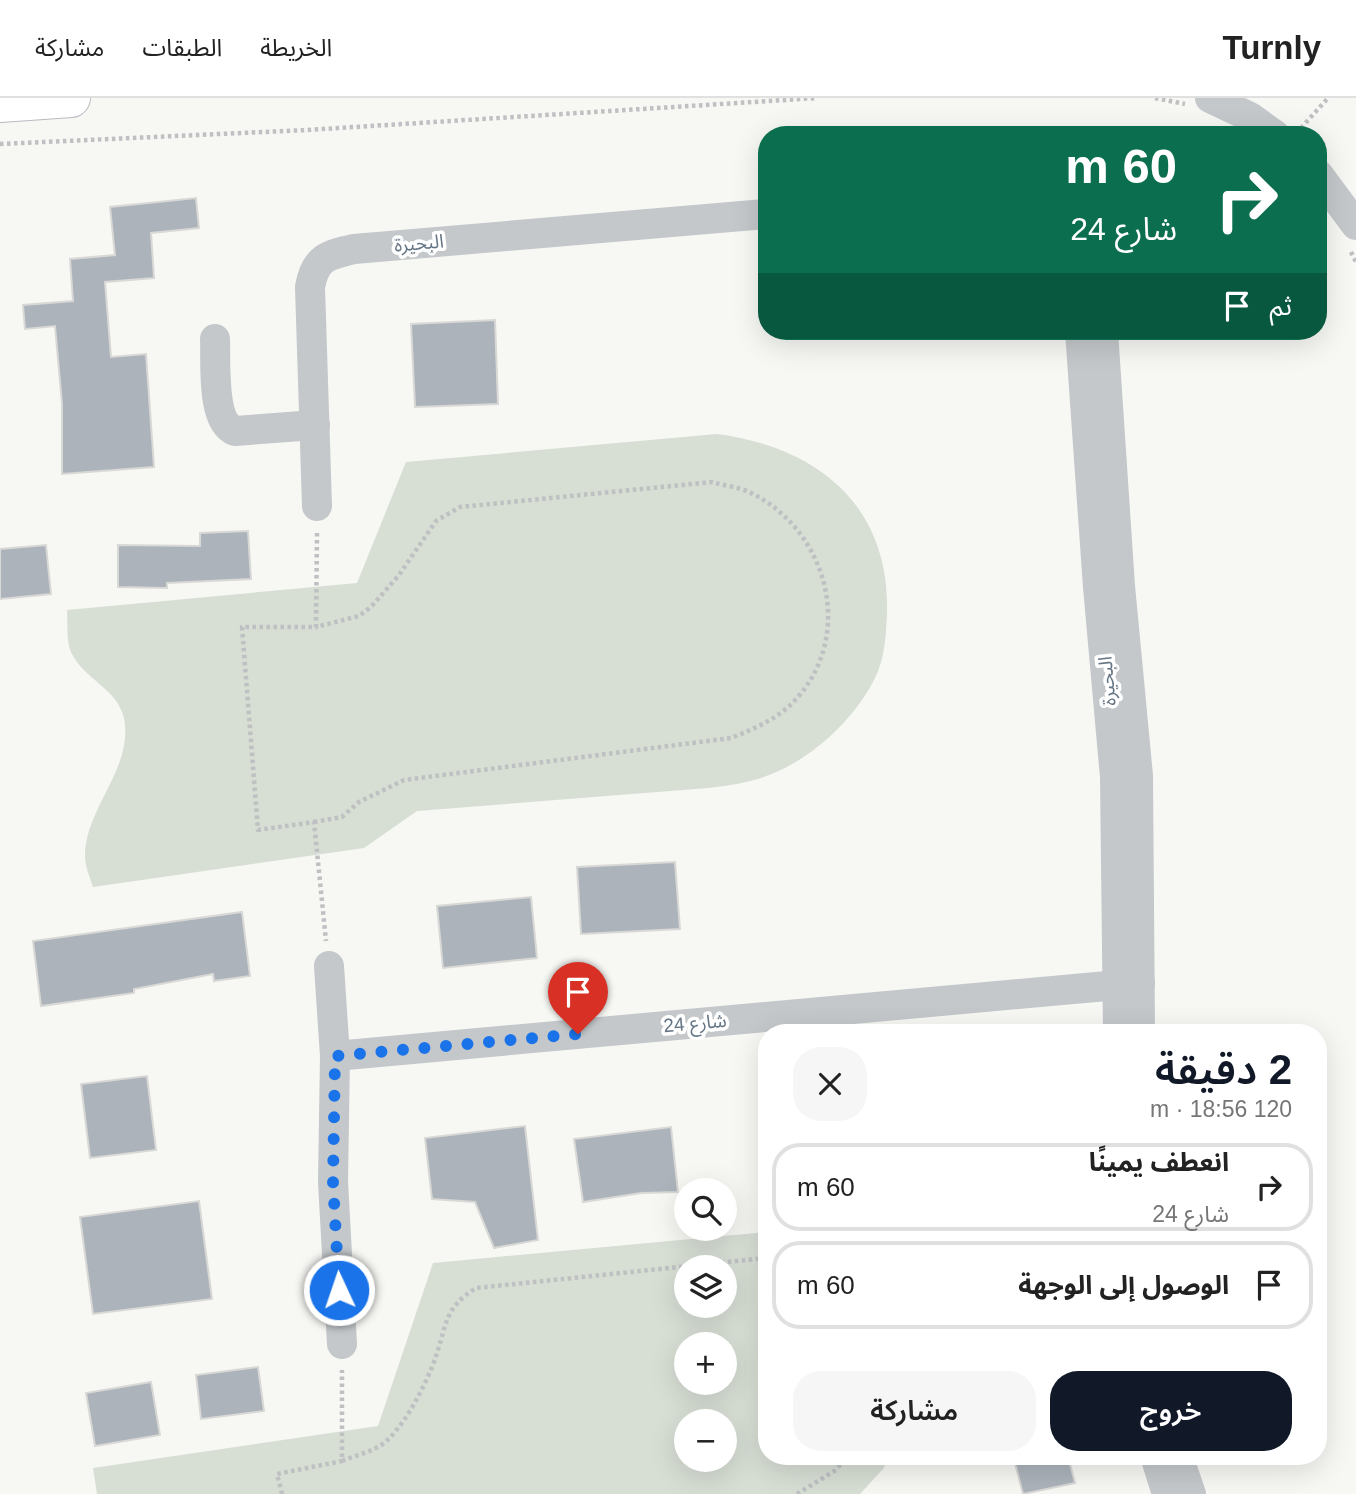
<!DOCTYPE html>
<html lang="ar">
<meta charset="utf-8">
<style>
:root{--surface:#fff;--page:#f6f6f6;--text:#222;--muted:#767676;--line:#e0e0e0;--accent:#111827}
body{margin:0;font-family:Arial,"Noto Sans Arabic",sans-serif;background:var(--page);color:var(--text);direction:rtl;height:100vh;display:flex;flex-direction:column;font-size:26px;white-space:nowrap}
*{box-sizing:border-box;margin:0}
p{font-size:23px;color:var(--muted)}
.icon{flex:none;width:38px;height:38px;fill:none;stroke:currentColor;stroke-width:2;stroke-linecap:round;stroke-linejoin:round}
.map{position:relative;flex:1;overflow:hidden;direction:ltr}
.drawer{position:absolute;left:758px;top:926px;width:569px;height:441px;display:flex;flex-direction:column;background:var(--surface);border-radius:28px;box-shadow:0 7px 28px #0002;direction:rtl}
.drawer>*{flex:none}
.guide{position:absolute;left:758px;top:28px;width:569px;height:214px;border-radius:28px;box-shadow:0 7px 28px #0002;direction:rtl;background:#0b6e4f;color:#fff;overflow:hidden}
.fabs{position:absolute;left:674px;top:1080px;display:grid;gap:14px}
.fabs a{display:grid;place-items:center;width:63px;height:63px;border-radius:50%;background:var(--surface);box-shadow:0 7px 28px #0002;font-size:35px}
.pin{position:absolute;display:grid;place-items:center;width:60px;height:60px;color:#fff;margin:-72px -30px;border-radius:50% 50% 50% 0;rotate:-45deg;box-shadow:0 0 7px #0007}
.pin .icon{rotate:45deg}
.me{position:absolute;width:77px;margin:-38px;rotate:357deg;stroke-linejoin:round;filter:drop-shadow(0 0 5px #0008)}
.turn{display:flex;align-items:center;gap:24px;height:147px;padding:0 35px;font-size:32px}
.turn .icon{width:91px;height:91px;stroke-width:2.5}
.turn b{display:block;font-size:49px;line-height:60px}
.then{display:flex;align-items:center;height:66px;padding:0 35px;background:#0003;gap:14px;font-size:26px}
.round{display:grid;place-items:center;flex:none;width:74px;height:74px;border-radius:28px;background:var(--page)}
.summary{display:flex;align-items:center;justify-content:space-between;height:119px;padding:0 35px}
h1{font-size:42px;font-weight:600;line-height:52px;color:var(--accent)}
.action{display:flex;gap:14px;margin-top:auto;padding:14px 35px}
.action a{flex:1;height:80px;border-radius:28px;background:var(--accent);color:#fff;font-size:28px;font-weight:600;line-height:80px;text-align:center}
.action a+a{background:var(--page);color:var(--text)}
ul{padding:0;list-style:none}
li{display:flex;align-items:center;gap:21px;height:88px;margin:0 14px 10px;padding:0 21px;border:4px solid var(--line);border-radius:28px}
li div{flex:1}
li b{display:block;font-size:26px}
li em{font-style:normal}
header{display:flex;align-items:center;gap:42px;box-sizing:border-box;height:98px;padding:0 35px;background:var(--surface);border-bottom:2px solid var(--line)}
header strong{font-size:33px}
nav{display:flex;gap:38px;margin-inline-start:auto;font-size:24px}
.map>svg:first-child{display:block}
.green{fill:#d7ded4;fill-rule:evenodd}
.building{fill:#acb3ba;stroke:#d8d8d6;stroke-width:2}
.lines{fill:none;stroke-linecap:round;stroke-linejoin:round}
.major-casing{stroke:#b7bbbf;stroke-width:40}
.path{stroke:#bec0c2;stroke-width:4.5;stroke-dasharray:3.5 3.5;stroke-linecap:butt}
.minor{stroke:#c4c8cb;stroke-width:30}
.major{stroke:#fff;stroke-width:38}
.route{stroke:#1a73e8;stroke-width:12;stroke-dasharray:0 21.6}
.labels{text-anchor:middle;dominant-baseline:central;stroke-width:7;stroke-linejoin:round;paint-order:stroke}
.street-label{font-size:19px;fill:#657585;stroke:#fff}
</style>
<header>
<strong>Turnly</strong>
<nav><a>الخريطة</a><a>الطبقات</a><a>مشاركة</a></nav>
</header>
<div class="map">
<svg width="1356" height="1396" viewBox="0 0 1356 1396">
<rect width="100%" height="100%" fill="#f7f7f4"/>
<g class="green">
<path d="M717 336C817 349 890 407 887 515 886 536 885 562 874 582 851 627 801 671 750 683 736 687 722 688 708 690L417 713 364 750 93 789C90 780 85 768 85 758 85 710 134 670 124 620 117 590 83 581 71 554 66 543 68 525 67 512L357 485 406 364Z"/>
<path d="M766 1134V1358H890L883 1371 860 1396H97L93 1370 378 1328 433 1165ZM686 1169H724V1208H686ZM686 1246H724V1284H686ZM686 1323H724V1362H686Z"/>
</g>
<g class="building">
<path d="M196 100 199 130 151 135 154 180 105 184 111 259 146 256 154 369 62 376V306L55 228 25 231 23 207 73 203 70 161 115 157 110 109Z"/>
<path d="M495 222 498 306 415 309 411 226Z"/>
<path d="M248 433 251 481 167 485V490L118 489V447L200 448V435Z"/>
<path d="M46 447 51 496 0 501V451Z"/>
<path d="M675 764 680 831 581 836 577 769Z"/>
<path d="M531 799 537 860 443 870 437 808Z"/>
<path d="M242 814 250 878 214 883 213 876 134 891V895L41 908 33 843Z"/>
<path d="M147 978 156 1052 90 1060 81 986Z"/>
<path d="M525 1028 538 1142 494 1150 475 1104 432 1101 425 1040Z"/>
<path d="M671 1029 678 1094 641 1095 583 1104 574 1041Z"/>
<path d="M199 1103 212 1201 93 1216 80 1119Z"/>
<path d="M258 1269 264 1313 201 1321 196 1277Z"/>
<path d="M151 1284 160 1337 95 1348 86 1295Z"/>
<path d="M1013 1358H1068L1075 1385 1023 1396Z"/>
</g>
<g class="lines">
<g class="major-casing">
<path id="major" d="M0 5 71 0"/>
</g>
<g class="path">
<path d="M1155 0 1185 6"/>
<path d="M1301 30 1328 0"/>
<path d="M0 46 307 32 817 0"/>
<path d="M1351 154 1356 164"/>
<path d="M317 435 316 529H242L258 732 314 724 326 843"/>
<path d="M314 724 342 719 359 704 404 682 731 640C756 630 780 620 798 599 855 533 826 433 753 396 741 389 725 388 712 384L460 409 436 423 399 477 371 509 359 518 316 529"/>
<path d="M342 1363C354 1358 367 1355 378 1349 401 1337 428 1283 436 1258 447 1226 444 1210 476 1190L766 1160"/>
<path d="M282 1396 277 1376 342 1363V1272"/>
<path d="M797 1396 836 1372 847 1358"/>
</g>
<g class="minor">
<path d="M1210 0 1250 19 1275 37"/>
<path d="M1318 76 1356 127"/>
<path d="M1080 233 1098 489 1115 679 1118 934"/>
<path d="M1103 233 1120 488 1138 678 1140 934"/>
<path d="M215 241C216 264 211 324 235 333L315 327"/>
<path d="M317 408 310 189C315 160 327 157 354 151L766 116"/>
<path d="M329 868 335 958 333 1084 342 1246"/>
<path d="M335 958 1140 885"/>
<path d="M1155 1358 1167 1396"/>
<path d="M1178 1358 1191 1396"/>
</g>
<use href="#major" class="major"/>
</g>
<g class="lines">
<path class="route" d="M339 1192 333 1084 335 958 578 936"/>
</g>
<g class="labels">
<g class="street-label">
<text transform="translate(419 145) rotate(-5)">البحيرة</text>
<text transform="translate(1107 583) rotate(-95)">البحيرة</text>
<text transform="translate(695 925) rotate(-5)">شارع 24</text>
</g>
</g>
</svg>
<div class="fabs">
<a><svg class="icon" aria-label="search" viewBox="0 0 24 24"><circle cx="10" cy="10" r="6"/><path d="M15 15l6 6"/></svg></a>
<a><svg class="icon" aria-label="layers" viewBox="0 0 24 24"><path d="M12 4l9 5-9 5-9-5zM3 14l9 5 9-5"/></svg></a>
<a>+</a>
<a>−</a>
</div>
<div class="pin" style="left:578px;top:936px;background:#d93025"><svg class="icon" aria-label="arrive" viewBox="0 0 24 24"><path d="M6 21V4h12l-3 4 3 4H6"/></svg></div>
<svg class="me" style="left:339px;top:1192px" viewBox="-20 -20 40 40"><circle r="17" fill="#1a73e8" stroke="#fff" stroke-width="3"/><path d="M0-11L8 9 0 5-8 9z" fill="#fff"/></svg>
<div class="guide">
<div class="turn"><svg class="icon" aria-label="right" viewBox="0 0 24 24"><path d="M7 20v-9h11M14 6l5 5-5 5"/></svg><div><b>60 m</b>شارع 24</div></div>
<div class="then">ثم<svg class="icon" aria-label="arrive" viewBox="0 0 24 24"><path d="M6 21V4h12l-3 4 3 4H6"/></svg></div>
</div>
<section class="drawer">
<div class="summary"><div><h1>2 دقيقة</h1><p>120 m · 18:56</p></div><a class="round"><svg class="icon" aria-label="close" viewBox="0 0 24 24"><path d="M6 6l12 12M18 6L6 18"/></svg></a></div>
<ul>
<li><svg class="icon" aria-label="right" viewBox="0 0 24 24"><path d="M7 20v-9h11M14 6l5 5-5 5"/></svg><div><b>انعطف يمينًا</b><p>شارع 24</p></div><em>60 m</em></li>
<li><svg class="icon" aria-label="arrive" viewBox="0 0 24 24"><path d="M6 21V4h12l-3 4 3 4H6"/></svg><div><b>الوصول إلى الوجهة</b></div><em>60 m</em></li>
</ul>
<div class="action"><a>خروج</a><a>مشاركة</a></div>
</section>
</div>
